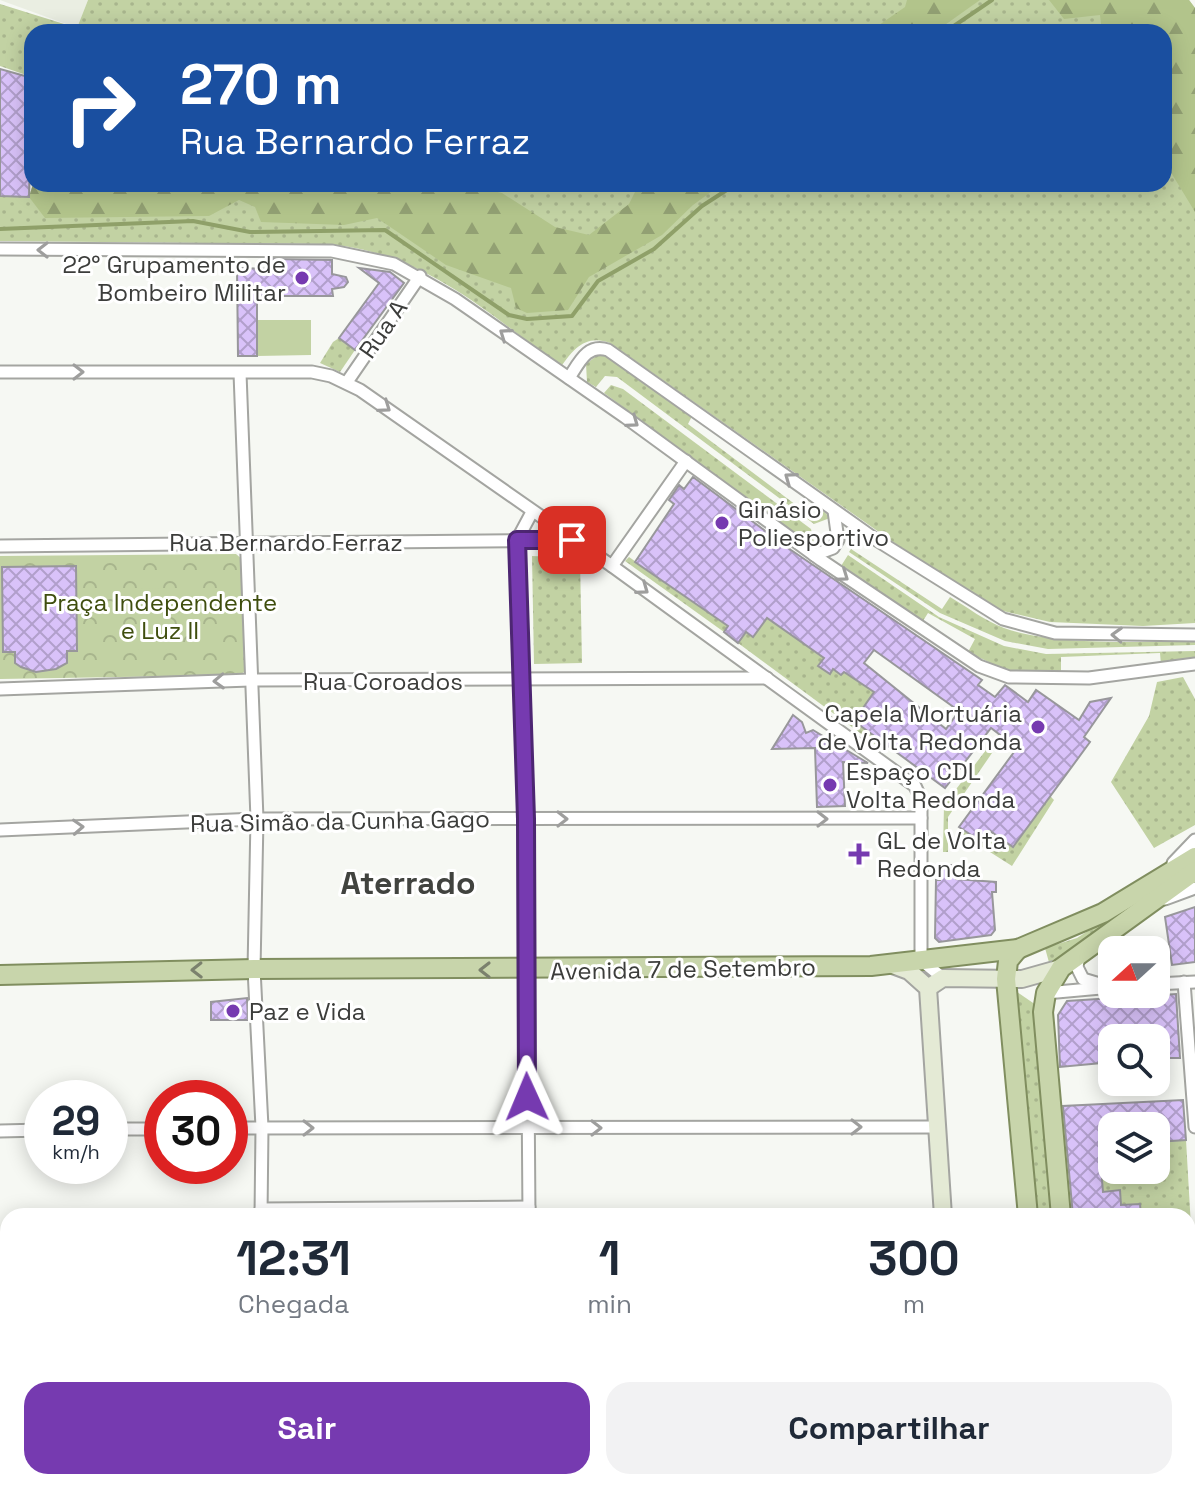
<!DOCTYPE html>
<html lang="pt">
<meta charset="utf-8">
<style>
:root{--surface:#fff;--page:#f2f2f3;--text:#1f2937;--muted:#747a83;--accent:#763ab0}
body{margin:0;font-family:"Space Grotesk",sans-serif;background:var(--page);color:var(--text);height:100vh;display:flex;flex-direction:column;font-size:30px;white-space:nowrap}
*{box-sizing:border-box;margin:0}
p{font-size:26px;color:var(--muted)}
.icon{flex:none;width:44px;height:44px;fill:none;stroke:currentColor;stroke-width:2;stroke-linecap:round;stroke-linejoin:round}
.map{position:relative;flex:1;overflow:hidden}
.panel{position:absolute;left:0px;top:1208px;width:1196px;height:282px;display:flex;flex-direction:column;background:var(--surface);border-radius:24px 24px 0 0;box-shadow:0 4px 20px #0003}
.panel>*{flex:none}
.hud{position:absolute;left:24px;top:24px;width:1148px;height:168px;border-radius:24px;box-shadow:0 4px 20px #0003;background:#1a4fa0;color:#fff;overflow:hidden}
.needle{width:52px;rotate:249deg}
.buttons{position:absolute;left:1098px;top:936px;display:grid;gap:16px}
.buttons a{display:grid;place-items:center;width:72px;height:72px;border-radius:16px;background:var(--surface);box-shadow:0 4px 20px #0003;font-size:40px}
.speed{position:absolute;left:24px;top:1080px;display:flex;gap:16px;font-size:40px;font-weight:700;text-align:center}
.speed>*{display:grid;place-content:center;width:104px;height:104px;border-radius:50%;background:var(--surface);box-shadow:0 4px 20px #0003;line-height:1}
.speed small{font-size:20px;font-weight:400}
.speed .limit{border:12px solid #d22;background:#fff;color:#111}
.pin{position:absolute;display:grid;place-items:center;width:68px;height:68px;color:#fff;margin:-34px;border-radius:16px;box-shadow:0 4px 12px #0006}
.me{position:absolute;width:88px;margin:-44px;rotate:359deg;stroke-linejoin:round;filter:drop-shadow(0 0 6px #0008)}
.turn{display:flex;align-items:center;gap:28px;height:168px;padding:0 24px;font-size:36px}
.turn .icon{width:104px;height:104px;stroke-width:2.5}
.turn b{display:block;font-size:56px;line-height:68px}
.eta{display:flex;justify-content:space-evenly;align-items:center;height:136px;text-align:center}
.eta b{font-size:48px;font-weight:700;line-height:56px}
.cta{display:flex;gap:16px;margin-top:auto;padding:16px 24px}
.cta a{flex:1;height:92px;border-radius:24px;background:var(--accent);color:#fff;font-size:32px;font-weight:700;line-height:92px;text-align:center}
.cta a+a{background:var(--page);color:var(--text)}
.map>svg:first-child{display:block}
.built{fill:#eaeee2}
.grass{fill:url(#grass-dots)}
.forest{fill:url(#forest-firs)}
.park{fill:url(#park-crowns)}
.pitch{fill:#c2d2a3}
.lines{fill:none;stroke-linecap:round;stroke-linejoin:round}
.stream{stroke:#8fa069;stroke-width:4}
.building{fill:url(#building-cross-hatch);stroke:#98979b;stroke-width:2;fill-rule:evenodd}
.street-casing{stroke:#a4a5a1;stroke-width:15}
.secondary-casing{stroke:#a4a5a1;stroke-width:20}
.primary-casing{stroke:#808e5f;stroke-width:22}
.street{stroke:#fff;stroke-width:11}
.secondary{stroke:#e4ead5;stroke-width:16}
.primary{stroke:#c8d5ab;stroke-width:18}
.oneway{stroke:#9e9e9d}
.oneway2{stroke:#7b816d}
.route-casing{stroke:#4d2672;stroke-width:20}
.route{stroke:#763ab0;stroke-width:14}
.poi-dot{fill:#763ab0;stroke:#fff;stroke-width:3}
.labels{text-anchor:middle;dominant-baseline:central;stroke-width:6;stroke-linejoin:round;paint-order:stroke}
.poi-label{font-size:24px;fill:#3c3d3b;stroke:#fff;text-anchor:start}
.street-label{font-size:24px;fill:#3c3d3b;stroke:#fff}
.park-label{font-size:24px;fill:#3f4e0e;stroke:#fff}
.district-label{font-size:32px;font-weight:bold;fill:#41433f;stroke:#fff}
</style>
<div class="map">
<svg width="1195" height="1489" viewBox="0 0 1195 1489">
<defs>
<pattern id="grass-dots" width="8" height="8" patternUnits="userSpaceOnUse" patternTransform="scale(2)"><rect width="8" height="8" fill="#c2d2a3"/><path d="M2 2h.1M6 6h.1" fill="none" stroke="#a8b58d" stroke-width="1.8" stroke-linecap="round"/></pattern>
<pattern id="forest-firs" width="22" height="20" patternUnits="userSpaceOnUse" patternTransform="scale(2)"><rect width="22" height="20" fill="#b2c48b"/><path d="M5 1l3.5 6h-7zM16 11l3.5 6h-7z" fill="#92a073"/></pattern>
<pattern id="park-crowns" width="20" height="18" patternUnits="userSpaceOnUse" patternTransform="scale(2)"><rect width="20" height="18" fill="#c2d2a3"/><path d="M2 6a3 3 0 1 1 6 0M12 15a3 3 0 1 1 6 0" fill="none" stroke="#a8b58d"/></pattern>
<pattern id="building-cross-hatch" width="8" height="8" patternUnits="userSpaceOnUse" patternTransform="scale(2)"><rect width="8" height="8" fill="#d9c2f9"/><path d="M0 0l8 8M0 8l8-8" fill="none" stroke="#b19fcb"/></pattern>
</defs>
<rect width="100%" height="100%" fill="#f6f8f3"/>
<path class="built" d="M0 0H88L77 28Z"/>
<g class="grass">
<path d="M88 0H1189L1195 8V623L1143 626 1050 622 1003 611 933 570 610 343C586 334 573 349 561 367 486 311 419 249 322 244L0 241V196L29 197 33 184H1164V32H32V77L0 66V4L77 28Z"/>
<path d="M339 338 355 350 340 372 320 363 333 342Z"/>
<path d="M599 354 611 357 693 414 688 424 812 517 820 507 830 518 814 524 617 377 605 376 596 387 587 382 586 364Z"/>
<path d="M611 385 623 389 811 529 815 548 604 393Z"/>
<path d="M851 549 942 609 950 597C967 607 985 621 1004 628 1052 645 1144 643 1195 640V645L1048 649 1005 641 940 613 849 552Z"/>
<path d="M848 555 939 617 1004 646 1046 654 1195 651V658L1161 665 1160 653 1061 657V673L1005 670 968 652 975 639 928 613 921 624 841 566Z"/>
<path d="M532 556 580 558 582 663 534 664Z"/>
<path d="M629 557 728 626 724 632 625 561Z"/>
<path d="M760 613 824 658 819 666 829 674 836 666 840 674 844 672 874 692 854 721 883 743 879 747 738 643 746 632 753 637 758 630Z"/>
<path d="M1183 677 1195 699V825L1154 848 1111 782 1149 716 1157 682Z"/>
<path d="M999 733 1003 737 948 817V852H943L944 805Z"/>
<path d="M1050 796 1054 800 1012 866 960 833 963 829 987 845 995 835 1013 847Z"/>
<path d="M1126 906 1131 911 1050 966 1045 948 1077 938Z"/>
<path d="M1014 990 1039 1007 1055 1216H1030Z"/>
<path d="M1186 1140 1192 1244H1188V1216H1141L1139 1204 1121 1205 1120 1190 1103 1192 1099 1145 1112 1144V1170H1156V1142Z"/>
</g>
<g class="forest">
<path d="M907 0H980L935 32H869L905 7Z"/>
<path d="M1049 0H1189L1195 8V212L1164 161V32H1102L1100 15 1064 19Z"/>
<path d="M33 184H465L502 193 555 227 589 235 629 204 639 184H722L693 205 662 235 589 277 568 310 527 313 516 308 511 288 446 265 377 218 344 225 261 222 255 207 239 200 209 216 45 218 29 197Z"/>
</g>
<g class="park">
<path d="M236 554 243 560 246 671 239 675 0 679V556Z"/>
<path d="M1071 1482H1164L1165 1489H1070Z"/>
</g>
<g class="pitch">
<path d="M257 320H311V355L257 356Z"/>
<path d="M171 588V649L137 650V589Z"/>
</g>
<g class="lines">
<g class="stream">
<path d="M945 32 992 0"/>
<path d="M0 229 193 221 250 232 385 230 509 315 527 319 572 316 598 281 654 249 702 206 736 184"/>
</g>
</g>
<g class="building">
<path d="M0 69 32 78 29 197 0 196Z"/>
<path d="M271 259 332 260V274L346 277 348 282 344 287 332 289 333 296H257V356H238L237 268 271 269Z"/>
<path d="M359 268 390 272 404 283 355 350 339 338 379 283Z"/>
<path d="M693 477 791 550 982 680 978 685 995 697 1005 685 1028 702 1036 690 1079 720 1090 702 1111 698 1084 737 1090 742 1013 847 990 831 982 842 959 827 1017 748 991 728 945 788 854 721 874 692 844 672 841 675 833 669 830 674 818 666 824 658 767 618 753 637 746 632 738 643 724 632 728 626 635 562 674 504 669 500 679 485 684 489ZM874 650 959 711 946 729 864 663Z"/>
<path d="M76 566 77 651H67V663L56 669 36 672 21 667 15 663V652H3L2 567Z"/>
<path d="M793 715 802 722 806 733 813 730 868 763 843 762 845 806 817 807 815 748 772 749Z"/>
<path d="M941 865H956V879L996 882V892H992L995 930 991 935 939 942 935 938 936 880H940Z"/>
<path d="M1195 907V962L1172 965 1165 917Z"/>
<path d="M1176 994 1180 1058H1162V1053L1156 1054V1038H1112V1062L1060 1067 1058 1015 1067 1001Z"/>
<path d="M247 998 248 1020H211V1002Z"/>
<path d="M1183 1100 1186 1140 1156 1142V1126H1112V1144L1099 1145 1103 1192 1120 1190 1121 1205 1140 1204 1141 1216H1073L1063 1106Z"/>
</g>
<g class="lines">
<g class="street-casing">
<g id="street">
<path d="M0 249 332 251 394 264 455 299 625 417 821 560 979 666 1009 677 1089 678 1195 664"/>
<path d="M0 372H312L331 376 360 390 612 566 915 786 921 799V954L927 965 943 978"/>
<path d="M240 373 257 819 254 969 262 1127 261 1216"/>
<path d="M569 378C579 363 587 343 608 350L875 539 1003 619 1055 633 1195 635"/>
<path d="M347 382 420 276"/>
<path d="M0 546 571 540"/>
<path d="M814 555 833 548 838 540 834 511"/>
<path d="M612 566 686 461"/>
<path d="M0 689 250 680 767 678"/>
<path d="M0 830 257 819 921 818"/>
<path d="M1173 863 1195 840"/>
<path d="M1165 899 1195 888"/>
<path d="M1079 956 1077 967 1083 979 1103 985"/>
<path d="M1184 982 1195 1127"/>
<path d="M1156 984 1195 982"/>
<path d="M1046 993 1112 987"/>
<path d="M230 1128 938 1127"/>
<path d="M110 1129H162"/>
<path d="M0 1131 42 1130"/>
<path d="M261 1209 529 1207"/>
<path d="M529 1216 526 819 517 540 532 512"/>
<path d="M1188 1254H1195"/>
<path d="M0 1289 8 1288"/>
<path d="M258 1482V1489"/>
<path d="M538 1482V1489"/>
<path d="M1012 1489 1018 1482"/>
</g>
</g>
<g class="secondary-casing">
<g id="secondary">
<path d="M890 964 909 971 928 988 943 1216"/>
<path d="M928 988 943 978 1022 979 1061 968"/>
<path d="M1040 1489 1041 1482"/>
<path d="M1059 1489 1060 1482"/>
</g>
</g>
<g class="primary-casing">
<g id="primary">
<path d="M1018 949 1008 961 1006 979 1028 1216"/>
<path d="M0 975 254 969 871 966 1018 949 1103 913 1195 857"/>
<path d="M1061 1216 1043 1012 1046 993 1061 968 1195 871"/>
<path d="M1188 1429 1195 1428"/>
<path d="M0 1440H8"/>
<path d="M1026 1482 1028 1489"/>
</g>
</g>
<use href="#street" class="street"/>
<use href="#secondary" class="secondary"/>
<use href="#primary" class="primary"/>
</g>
<defs><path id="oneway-chevron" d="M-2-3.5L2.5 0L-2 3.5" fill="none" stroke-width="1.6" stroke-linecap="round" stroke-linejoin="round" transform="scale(2)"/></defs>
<g class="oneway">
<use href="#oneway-chevron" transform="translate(43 250) rotate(-180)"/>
<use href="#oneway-chevron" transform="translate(505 334) rotate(-145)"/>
<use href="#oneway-chevron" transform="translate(78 372)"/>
<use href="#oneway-chevron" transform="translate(385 407) rotate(35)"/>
<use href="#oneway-chevron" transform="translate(633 422) rotate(36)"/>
<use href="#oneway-chevron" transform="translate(790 478) rotate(-144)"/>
<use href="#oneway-chevron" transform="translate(843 576) rotate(35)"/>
<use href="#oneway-chevron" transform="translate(643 589) rotate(36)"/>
<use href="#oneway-chevron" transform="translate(1117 635) rotate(-178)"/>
<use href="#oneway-chevron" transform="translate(219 681) rotate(178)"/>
<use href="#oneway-chevron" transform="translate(562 819)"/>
<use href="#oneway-chevron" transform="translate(822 819)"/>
<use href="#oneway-chevron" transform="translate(78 827) rotate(-3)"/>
<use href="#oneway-chevron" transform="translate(856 1127)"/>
<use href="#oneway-chevron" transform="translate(308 1128)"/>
<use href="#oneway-chevron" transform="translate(596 1128)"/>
</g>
<g class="oneway2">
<use href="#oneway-chevron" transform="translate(197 970) rotate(179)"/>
<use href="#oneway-chevron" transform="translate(485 970) rotate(-180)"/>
</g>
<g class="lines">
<g class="route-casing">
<path id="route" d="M527 1097 526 819 517 540H572"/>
</g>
<use href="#route" class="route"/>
</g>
<g class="poi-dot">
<circle cx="302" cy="278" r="8"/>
<circle cx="722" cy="523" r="8"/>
<circle cx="1038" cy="727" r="8"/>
<circle cx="830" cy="785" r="8"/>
<path d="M855 842h8v8h8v8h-8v8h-8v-8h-8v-8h8z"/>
<circle cx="233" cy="1011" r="8"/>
</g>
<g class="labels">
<g class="poi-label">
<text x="286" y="264" text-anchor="end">22° Grupamento de<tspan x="286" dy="28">Bombeiro Militar</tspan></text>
<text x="738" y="509">Ginásio<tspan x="738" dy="28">Poliesportivo</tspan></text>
<text x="1022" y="713" text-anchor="end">Capela Mortuária<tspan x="1022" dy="28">de Volta Redonda</tspan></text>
<text x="846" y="771">Espaço CDL<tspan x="846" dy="28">Volta Redonda</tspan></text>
<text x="877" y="840">GL de Volta<tspan x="877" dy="28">Redonda</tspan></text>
<text x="249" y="1011">Paz e Vida</text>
</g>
<g class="street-label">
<text transform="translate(383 329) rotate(-55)">Rua A</text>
<text x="286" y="542">Rua Bernardo Ferraz</text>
<text x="383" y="681">Rua Coroados</text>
<text transform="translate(340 821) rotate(-1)">Rua Simão da Cunha Gago</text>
<text transform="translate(683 969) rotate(-1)">Avenida 7 de Setembro</text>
</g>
<g class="park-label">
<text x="160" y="602">Praça Independente<tspan x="160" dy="28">e Luz II</tspan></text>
</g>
<g class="district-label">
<text x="408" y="883">Aterrado</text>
</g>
</g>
</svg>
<div class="buttons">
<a><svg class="needle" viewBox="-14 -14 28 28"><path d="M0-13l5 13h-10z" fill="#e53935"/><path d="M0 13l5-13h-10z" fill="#747a83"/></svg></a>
<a><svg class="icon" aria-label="search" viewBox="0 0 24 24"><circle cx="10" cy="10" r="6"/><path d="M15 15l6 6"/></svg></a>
<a><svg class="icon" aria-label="layers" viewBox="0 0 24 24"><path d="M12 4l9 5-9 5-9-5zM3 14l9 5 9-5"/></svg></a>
</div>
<div class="speed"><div>29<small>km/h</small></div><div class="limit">30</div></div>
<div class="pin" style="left:572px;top:540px;background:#d93025"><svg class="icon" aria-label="arrive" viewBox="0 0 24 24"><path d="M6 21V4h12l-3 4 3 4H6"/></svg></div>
<svg class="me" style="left:527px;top:1097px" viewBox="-20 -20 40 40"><path d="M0-17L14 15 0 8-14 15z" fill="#763ab0" stroke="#fff" stroke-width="4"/></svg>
<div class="hud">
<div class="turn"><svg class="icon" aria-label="right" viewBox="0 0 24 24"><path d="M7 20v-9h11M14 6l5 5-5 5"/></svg><div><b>270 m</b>Rua Bernardo Ferraz</div></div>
</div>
<section class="panel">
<div class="eta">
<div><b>12:31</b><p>Chegada</p></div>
<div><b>1</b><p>min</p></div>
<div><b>300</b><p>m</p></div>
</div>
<div class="cta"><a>Sair</a><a>Compartilhar</a></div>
</section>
</div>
